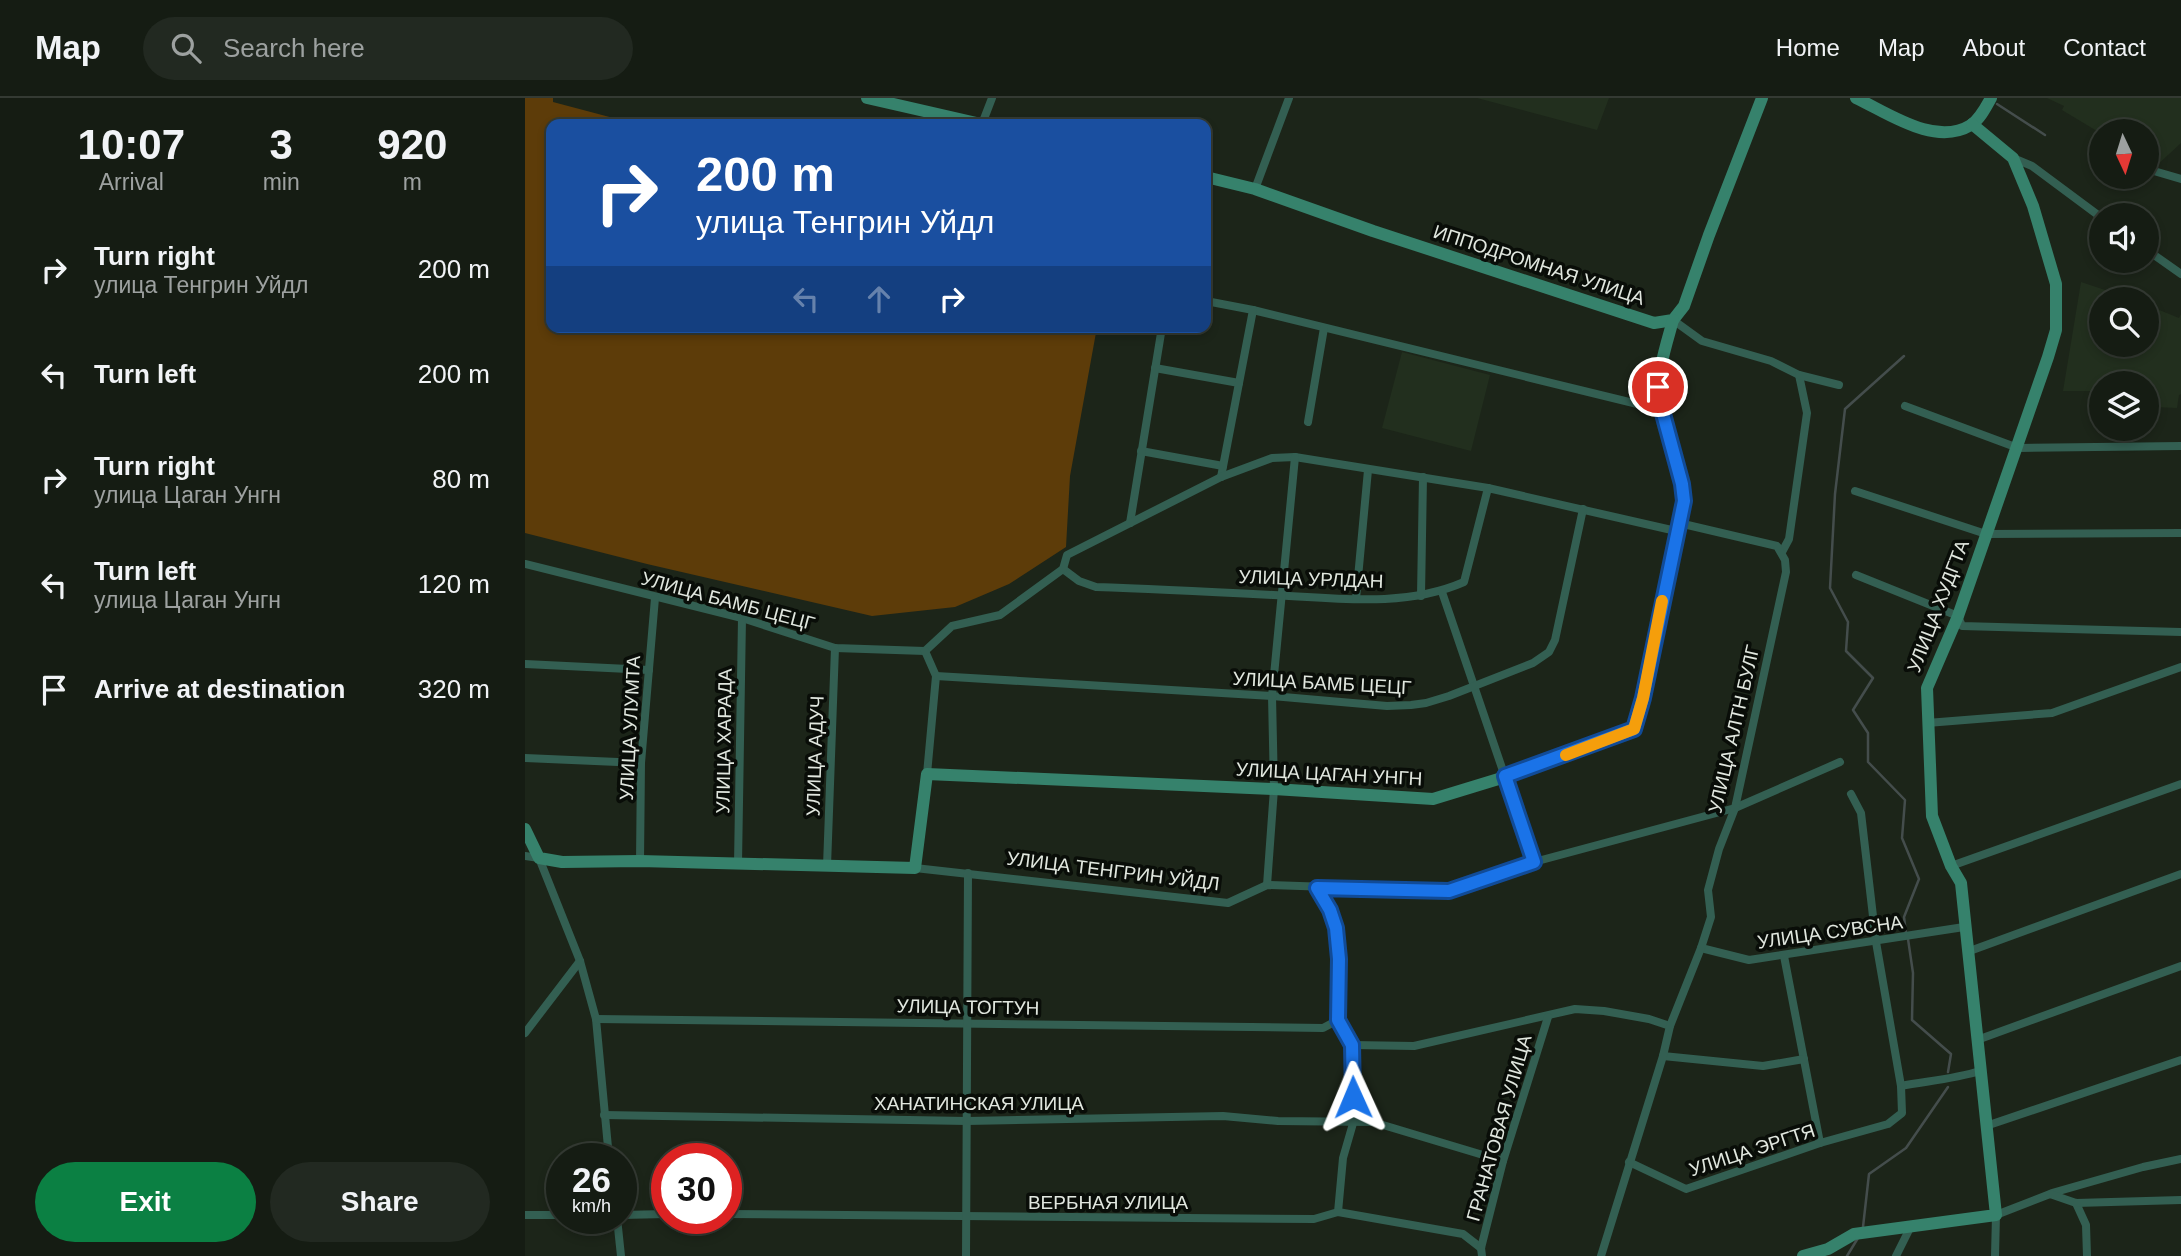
<!DOCTYPE html>
<meta charset="utf-8">
<style>
:root{--surface:#151c13;--page:#222921;--text:#f1f3f6;--muted:#9da1a0;--line:#343a33;--accent:#0b8043}
body{margin:0;font-family:Arial,sans-serif;background:var(--page);color:var(--text);height:100vh;display:flex;flex-direction:column;font-size:26px;white-space:nowrap}
*{box-sizing:border-box;margin:0}
p{font-size:23px;color:var(--muted)}
.icon{flex:none;width:38px;height:38px;fill:none;stroke:currentColor;stroke-width:2;stroke-linecap:round;stroke-linejoin:round}
.map{position:relative;flex:1;overflow:hidden}
.side{display:flex;flex-direction:column;background:var(--surface);width:525px}
.side>*{flex:none}
.guide{position:absolute;left:21px;top:21px;width:665px;height:214px;border-radius:14px;box-shadow:0 4px 10px #0003,0 0 0 2px var(--line);background:#1a4fa0;color:#fff;overflow:hidden}
.needle{width:46px;rotate:176deg}
.fabs{position:absolute;left:1564px;top:21px;display:grid;gap:14px}
.fabs a{display:grid;place-items:center;width:70px;height:70px;border-radius:50%;background:var(--surface);box-shadow:0 4px 10px #0003,0 0 0 2px var(--line);font-size:35px}
.speed{position:absolute;left:21px;top:1045px;display:flex;gap:14px;font-size:35px;font-weight:700;text-align:center}
.speed>*{display:grid;place-content:center;width:91px;height:91px;border-radius:50%;background:var(--surface);box-shadow:0 4px 10px #0003,0 0 0 2px var(--line);line-height:1}
.speed small{font-size:18px;font-weight:400}
.speed .limit{border:10px solid #d22;background:#fff;color:#111}
.pin{position:absolute;display:grid;place-items:center;width:60px;height:60px;color:#fff;margin:-30px;border:4px solid #fff;border-radius:50%;box-shadow:0 2px 7px #0007}
.me{position:absolute;width:77px;margin:-38px;rotate:359deg;stroke-linejoin:round;filter:drop-shadow(0 0 5px #0008)}
.turn{display:flex;align-items:center;gap:24px;height:147px;padding:0 35px;font-size:32px}
.turn .icon{width:91px;height:91px;stroke-width:2.5}
.turn b{display:block;font-size:49px;line-height:60px}
.lanes{display:flex;align-items:center;height:66px;padding:0 35px;background:#0003;justify-content:center;gap:35px;direction:ltr}
.lanes .off{opacity:.35}
.eta{display:flex;justify-content:space-evenly;align-items:center;height:119px;text-align:center}
.eta b{font-size:42px;font-weight:700;line-height:49px}
.cta{display:flex;gap:14px;margin-top:auto;padding:14px 35px}
.cta a{flex:1;height:80px;border-radius:42px;background:var(--accent);color:#fff;font-size:28px;font-weight:700;line-height:80px;text-align:center}
.cta a+a{background:var(--page);color:var(--text)}
ul{padding:0;list-style:none}
li{display:flex;align-items:center;gap:21px;height:105px;padding:0 35px}
li div{flex:1}
li b{display:block;font-size:26px}
li em{font-style:normal}
header{display:flex;align-items:center;gap:42px;box-sizing:border-box;height:98px;padding:0 35px;background:var(--surface);border-bottom:2px solid var(--line)}
header strong{font-size:33px}
nav{display:flex;gap:38px;margin-inline-start:auto;font-size:24px}
.search{width:490px;height:63px;background:var(--page);display:flex;align-items:center;gap:18px;box-sizing:border-box;padding:0 24px;border-radius:38px;color:var(--muted);font-size:26px}
main{display:flex;flex:1;min-height:0}
.map>svg:first-child{display:block}
.built{fill:#222f1e}
.green{fill:#5d3c09}
.lines{fill:none;stroke-linecap:round;stroke-linejoin:round}
.stream{stroke:#444d4c;stroke-width:2.5}
.street{stroke:#335f52;stroke-width:8}
.secondary{stroke:#36826c;stroke-width:12}
.route-casing{stroke:#114b97;stroke-width:18}
.route{stroke:#1a73e8;stroke-width:12}
.slow{stroke:#f59e0b;stroke-width:12}
.labels{text-anchor:middle;dominant-baseline:central;stroke-width:7;stroke-linejoin:round;paint-order:stroke}
.street-label{font-size:19px;fill:#e1e7df;stroke:#090d08}
</style>
<header>
<strong>Map</strong>
<div class="search"><svg class="icon" aria-label="search" viewBox="0 0 24 24"><circle cx="10" cy="10" r="6"/><path d="M15 15l6 6"/></svg>Search here</div>
<nav><a>Home</a><a>Map</a><a>About</a><a>Contact</a></nav>
</header>
<main>
<section class="side">
<div class="eta">
<div><b>10:07</b><p>Arrival</p></div>
<div><b>3</b><p>min</p></div>
<div><b>920</b><p>m</p></div>
</div>
<ul>
<li><svg class="icon" aria-label="right" viewBox="0 0 24 24"><path d="M7 20v-9h11M14 6l5 5-5 5"/></svg><div><b>Turn right</b><p>улица Тенгрин Уйдл</p></div><em>200 m</em></li>
<li><svg class="icon" aria-label="left" viewBox="0 0 24 24"><path d="M17 20v-9H6M10 6l-5 5 5 5"/></svg><div><b>Turn left</b></div><em>200 m</em></li>
<li><svg class="icon" aria-label="right" viewBox="0 0 24 24"><path d="M7 20v-9h11M14 6l5 5-5 5"/></svg><div><b>Turn right</b><p>улица Цаган Унгн</p></div><em>80 m</em></li>
<li><svg class="icon" aria-label="left" viewBox="0 0 24 24"><path d="M17 20v-9H6M10 6l-5 5 5 5"/></svg><div><b>Turn left</b><p>улица Цаган Унгн</p></div><em>120 m</em></li>
<li><svg class="icon" aria-label="arrive" viewBox="0 0 24 24"><path d="M6 21V4h12l-3 4 3 4H6"/></svg><div><b>Arrive at destination</b></div><em>320 m</em></li>
</ul>
<div class="cta"><a>Exit</a><a>Share</a></div>
</section>
<div class="map">
<svg width="1656" height="1158" viewBox="0 0 1656 1158">
<rect width="100%" height="100%" fill="#1c2519"/>
<g class="built">
<path d="M952 0H1084L1072 32Z"/>
<path d="M1522 0H1656V45L1630 69 1622 64V33H1577V36L1537 12 1539 8Z"/>
<path d="M1556 184 1607 201H1577V247H1622V207L1654 220 1656 216V296L1654 297 1652 310 1629 309 1627 294H1622V285H1577V293H1538Z"/>
<path d="M877 254 965 277 946 353 857 330Z"/>
</g>
<path class="green" d="M0 0H28V4L111 26H26V229H572L545 378 541 449 484 486 430 509 347 518 122 466 0 435Z"/>
<g class="lines">
<g class="stream">
<path d="M1472 6 1520 37"/>
<path d="M1379 258 1320 311 1310 396 1305 490 1323 524 1321 553 1348 580 1328 612 1343 635V664L1380 702 1377 740 1394 781 1379 819 1381 835"/>
<path d="M1383 841 1388 875 1387 922 1426 956 1423 974"/>
<path d="M1338 1129 1344 1076 1381 1050 1423 989"/>
<path d="M1322 1158 1333 1140"/>
</g>
<g class="street">
<path d="M457 26 467 0"/>
<path d="M1488 60 1507 68 1577 120"/>
<path d="M1622 71 1656 81"/>
<path d="M730 91 764 0"/>
<path d="M1622 152 1656 176"/>
<path d="M681 203 728 212 1137 312"/>
<path d="M1148 222 1177 243 1246 263 1274 277 1282 315 1264 441 1257 454"/>
<path d="M630 270 714 285"/>
<path d="M1274 277 1314 287"/>
<path d="M1380 308 1493 350 1656 348"/>
<path d="M783 324 799 230"/>
<path d="M616 353 698 368"/>
<path d="M696 379 728 212"/>
<path d="M1330 393 1461 436 1656 435"/>
<path d="M605 425 637 229"/>
<path d="M0 466 217 520 310 550 400 553"/>
<path d="M538 471 554 483 571 489C630 491 689 494 748 497 810 500 880 510 939 484L963 390"/>
<path d="M1331 477 1433 518 1437 528 1656 534"/>
<path d="M917 494 1009 764"/>
<path d="M896 498 898 379"/>
<path d="M831 501 843 372"/>
<path d="M400 553 427 528 475 517 538 471 542 457 696 379 747 360 770 359 963 390 1151 433"/>
<path d="M400 553 411 578 402 676"/>
<path d="M0 566 124 572"/>
<path d="M411 578 747 598 862 608 886 607 901 605 924 598 1008 565 1024 554 1030 542 1058 411"/>
<path d="M1402 625 1527 615 1656 569"/>
<path d="M0 660 116 665"/>
<path d="M0 758 14 760 55 863 71 921 84 1060"/>
<path d="M115 763 116 665 130 500"/>
<path d="M213 766 217 520"/>
<path d="M302 768 310 550"/>
<path d="M1426 768 1656 686"/>
<path d="M390 770 703 805 742 787 924 793 1009 764 1210 710 1315 664"/>
<path d="M742 787 749 691 747 598 770 359"/>
<path d="M792 790 805 812 811 830 814 861 813 922 827 947 829 1022 818 1060 813 1114"/>
<path d="M1176 850 1224 862 1439 829"/>
<path d="M1442 854 1656 776"/>
<path d="M1259 858 1295 1045"/>
<path d="M71 921 798 930 813 922"/>
<path d="M0 935 55 863"/>
<path d="M1452 942 1656 868"/>
<path d="M827 947 889 948 1050 911 1079 913 1124 921 1145 928"/>
<path d="M1138 958 1238 968 1279 961"/>
<path d="M1376 988C1403 983 1429 981 1455 973"/>
<path d="M79 1017 442 1023 698 1018 753 1023 848 1024 978 1063"/>
<path d="M1461 1028 1656 962"/>
<path d="M1104 1064 1161 1091 1295 1045 1363 1026 1377 1015 1376 988 1351 844 1336 715 1326 696"/>
<path d="M1527 1095 1618 1069 1656 1061"/>
<path d="M1551 1105 1561 1127 1562 1158"/>
<path d="M201 1116 789 1121 813 1114 938 1136 956 1150"/>
<path d="M0 1117H37"/>
<path d="M96 1117 142 1116"/>
<path d="M92 1120 96 1158"/>
<path d="M441 1158 443 775"/>
<path d="M957 1158 956 1150 978 1063 1023 919"/>
<path d="M1076 1158 1138 958 1145 928 1176 850 1186 819 1183 792 1194 751 1210 710 1261 474 1260 462 1252 448 1154 425"/>
<path d="M1371 1158 1386 1128"/>
<path d="M1470 1158 1471 1117 1525 1096 1551 1105 1656 1102"/>
</g>
<g class="secondary">
<path d="M342 0 456 26"/>
<path d="M1331 0C1363 15 1410 49 1446 27 1455 21 1461 9 1466 0"/>
<path d="M681 79 730 91 848 133 1129 225 1148 222 1159 208 1184 137 1237 0"/>
<path d="M0 731 14 760 37 764 115 763 390 770 402 676 749 691 908 701 980 679 1100 635 1109 630 1118 600 1159 403V394L1134 301C1132 273 1141 248 1148 222"/>
<path d="M1278 1158 1303 1151 1329 1136 1471 1117 1436 785 1426 768 1407 718 1402 590 1433 518 1523 259 1531 232V186L1508 108 1488 60 1447 26"/>
</g>
</g>
<g class="lines">
<g class="route-casing">
<path id="route" d="M828 999 827 947 813 922 814 861 811 830 805 812 792 790 924 793 1009 764 980 678 1109 631 1118 600 1159 403 1157 386 1134 301 1133 289"/>
</g>
<use href="#route" class="route"/>
<path class="slow" d="M1041 657 1109 631 1118 600 1137 503"/>
</g>
<g class="labels">
<g class="street-label">
<text transform="translate(1014 167) rotate(18)">ИППОДРОМНАЯ УЛИЦА</text>
<text transform="translate(786 481) rotate(2)">УЛИЦА УРЛДАН</text>
<text transform="translate(203 503) rotate(15)">УЛИЦА БАМБ ЦЕЦГ</text>
<text transform="translate(1413 508) rotate(-69)">УЛИЦА ХУДГТА</text>
<text transform="translate(797 585) rotate(3)">УЛИЦА БАМБ ЦЕЦГ</text>
<text transform="translate(105 630) rotate(-87)">УЛИЦА УЛУМТА</text>
<text transform="translate(1209 631) rotate(-77)">УЛИЦА АЛТН БУЛГ</text>
<text transform="translate(199 643) rotate(-89)">УЛИЦА ХАРАДА</text>
<text transform="translate(290 658) rotate(-88)">УЛИЦА АДУЧ</text>
<text transform="translate(804 676) rotate(3)">УЛИЦА ЦАГАН УНГН</text>
<text transform="translate(588 773) rotate(7)">УЛИЦА ТЕНГРИН УЙДЛ</text>
<text transform="translate(1305 834) rotate(-8)">УЛИЦА СУВСНА</text>
<text transform="translate(443 909) rotate(1)">УЛИЦА ТОГТУН</text>
<text x="454" y="1005">ХАНАТИНСКАЯ УЛИЦА</text>
<text transform="translate(974 1030) rotate(-74)">ГРАНАТОВАЯ УЛИЦА</text>
<text transform="translate(1227 1052) rotate(-18)">УЛИЦА ЭРГТЯ</text>
<text x="583" y="1104">ВЕРБНАЯ УЛИЦА</text>
</g>
</g>
</svg>
<div class="fabs">
<a><svg class="needle" viewBox="-14 -14 28 28"><path d="M0-13l5 13h-10z" fill="#e53935"/><path d="M0 13l5-13h-10z" fill="#9da1a0"/></svg></a>
<a><svg class="icon" aria-label="sound" viewBox="0 0 24 24"><path d="M4 9h4l5-4v14l-5-4H4zM17 9q2 3 0 6"/></svg></a>
<a><svg class="icon" aria-label="search" viewBox="0 0 24 24"><circle cx="10" cy="10" r="6"/><path d="M15 15l6 6"/></svg></a>
<a><svg class="icon" aria-label="layers" viewBox="0 0 24 24"><path d="M12 4l9 5-9 5-9-5zM3 14l9 5 9-5"/></svg></a>
</div>
<div class="speed"><div>26<small>km/h</small></div><div class="limit">30</div></div>
<div class="pin" style="left:1133px;top:289px;background:#d93025"><svg class="icon" aria-label="arrive" viewBox="0 0 24 24"><path d="M6 21V4h12l-3 4 3 4H6"/></svg></div>
<svg class="me" style="left:828px;top:999px" viewBox="-20 -20 40 40"><path d="M0-17L14 15 0 8-14 15z" fill="#1a73e8" stroke="#fff" stroke-width="4"/></svg>
<div class="guide">
<div class="turn"><svg class="icon" aria-label="right" viewBox="0 0 24 24"><path d="M7 20v-9h11M14 6l5 5-5 5"/></svg><div><b>200 m</b>улица Тенгрин Уйдл</div></div>
<div class="lanes"><svg class="icon off" aria-label="left" viewBox="0 0 24 24"><path d="M17 20v-9H6M10 6l-5 5 5 5"/></svg><svg class="icon off" aria-label="ahead" viewBox="0 0 24 24"><path d="M12 20V5M6 11l6-6 6 6"/></svg><svg class="icon" aria-label="right" viewBox="0 0 24 24"><path d="M7 20v-9h11M14 6l5 5-5 5"/></svg></div>
</div>
</div>
</main>
